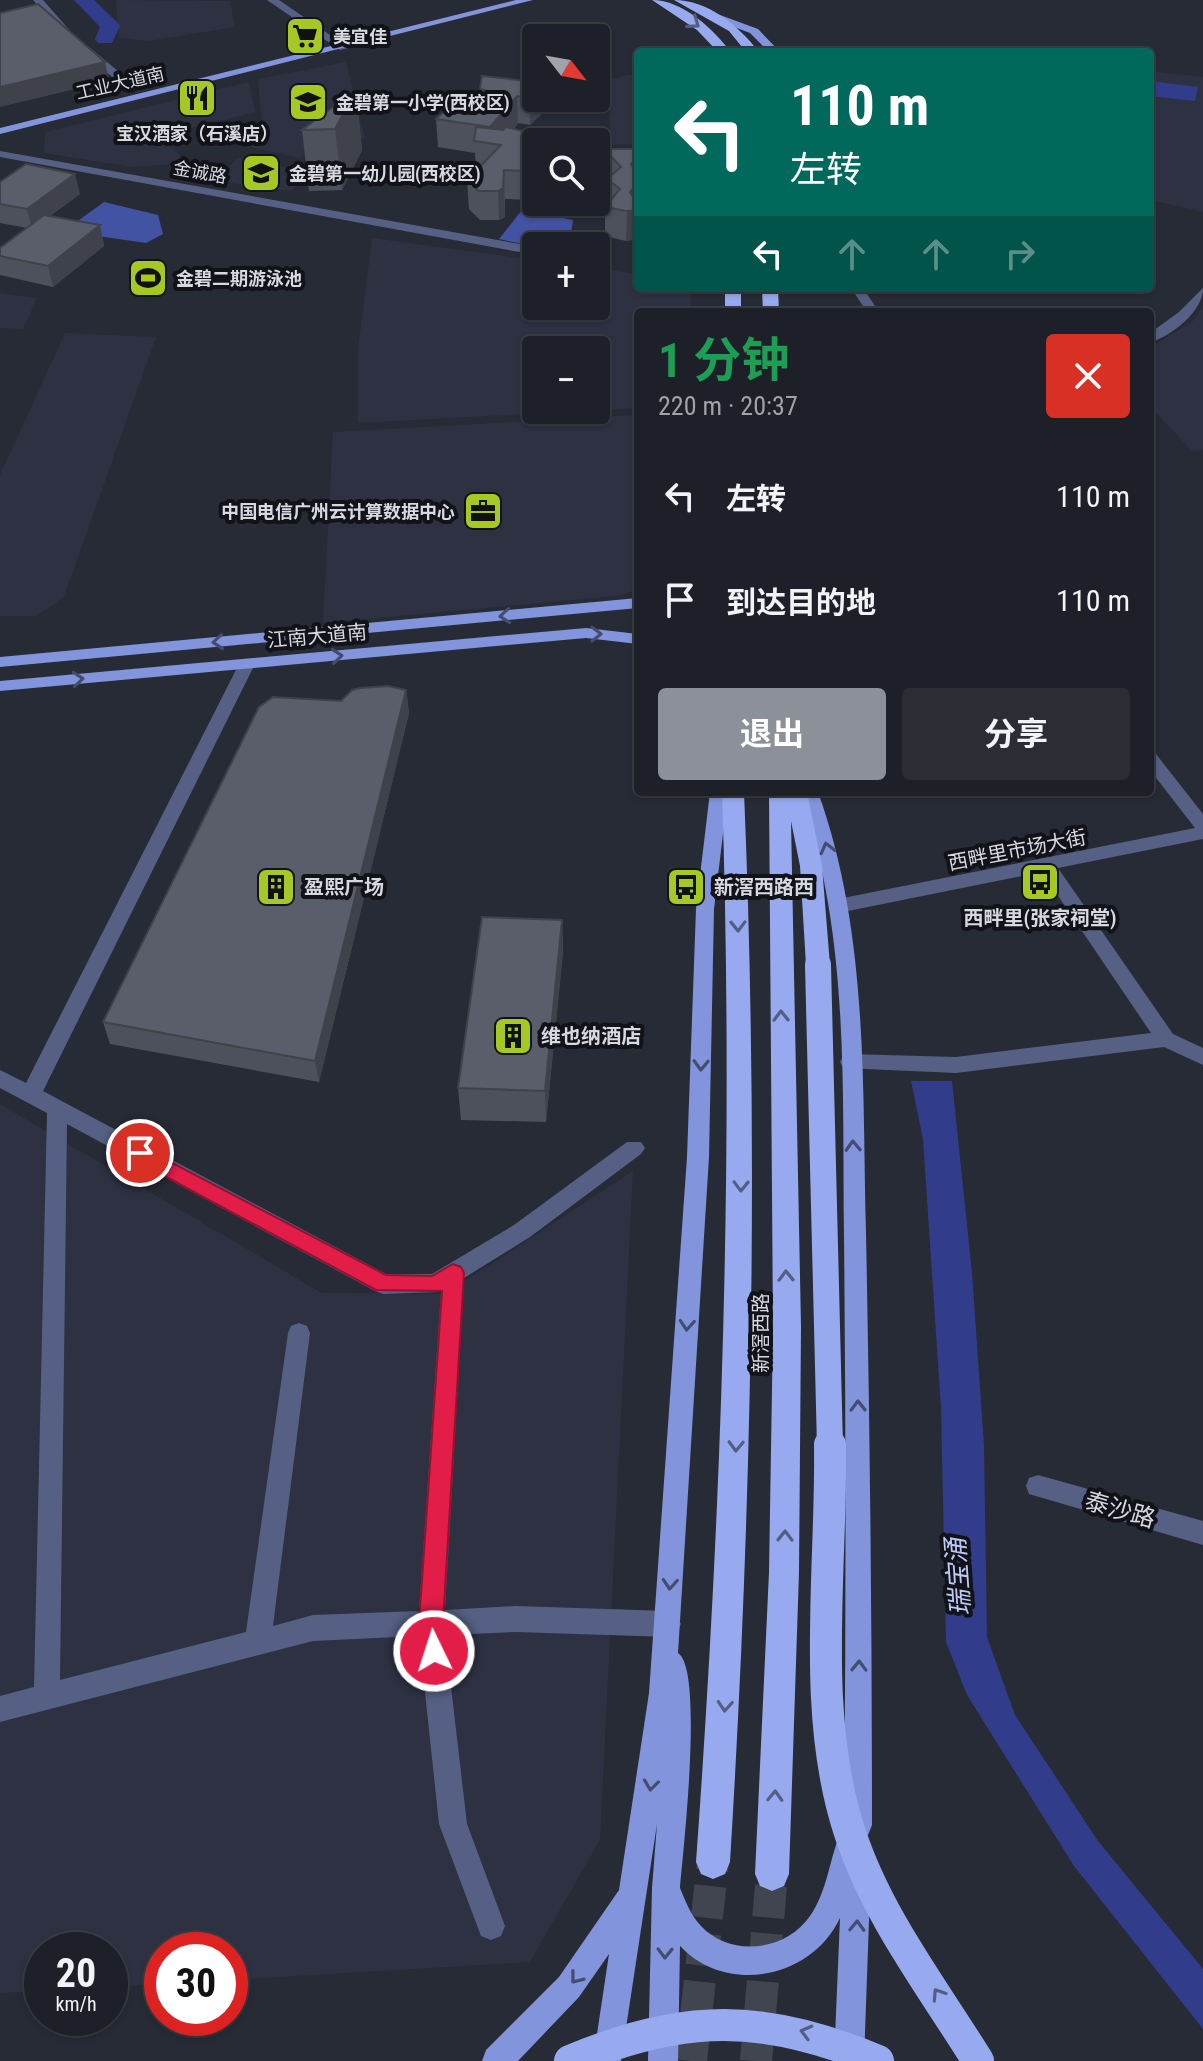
<!DOCTYPE html>
<html lang="zh">
<meta charset="utf-8">
<style>
:root{--surface:#1d2028;--page:#2a2d34;--text:#f1f3f6;--muted:#a0a3a8;--line:#3b3e45;--accent:#8c9099}
body{margin:0;font-family:"Roboto Condensed","Noto Sans SC",sans-serif;background:var(--page);color:var(--text);height:100vh;display:flex;flex-direction:column;font-size:30px;white-space:nowrap}
*{box-sizing:border-box;margin:0}
p{font-size:26px;color:var(--muted)}
.icon{flex:none;width:44px;height:44px;fill:none;stroke:currentColor;stroke-width:2;stroke-linecap:round;stroke-linejoin:round}
.map{position:relative;flex:1;overflow:hidden}
.side{position:absolute;left:634px;top:308px;width:520px;height:488px;display:flex;flex-direction:column;background:var(--surface);border-radius:8px;box-shadow:0 2px 6px #0004,0 0 0 2px var(--line)}
.side>*{flex:none}
.banner{position:absolute;left:634px;top:48px;width:520px;height:244px;border-radius:8px;box-shadow:0 2px 6px #0004,0 0 0 2px var(--line);background:#00695c;color:#fff;overflow:hidden}
.needle{width:52px;rotate:121deg}
.fabs{position:absolute;left:522px;top:24px;display:grid;gap:16px}
.fabs a{display:grid;place-items:center;width:88px;height:88px;border-radius:8px;background:var(--surface);box-shadow:0 2px 6px #0004,0 0 0 2px var(--line);font-size:40px}
.speed{position:absolute;left:24px;top:1932px;display:flex;gap:16px;font-size:40px;font-weight:700;text-align:center}
.speed>*{display:grid;place-content:center;width:104px;height:104px;border-radius:50%;background:var(--surface);box-shadow:0 2px 6px #0004,0 0 0 2px var(--line);line-height:1}
.speed small{font-size:20px;font-weight:400}
.speed .limit{border:12px solid #d22;background:#fff;color:#111}
.pin{position:absolute;display:grid;place-items:center;width:68px;height:68px;color:#fff;margin:-34px;border:4px solid #fff;border-radius:50%;box-shadow:0 2px 8px #0007}
.me{position:absolute;width:88px;margin:-44px;rotate:356deg;stroke-linejoin:round;filter:drop-shadow(0 0 6px #0008)}
.turn{display:flex;align-items:center;gap:28px;height:168px;padding:0 24px;font-size:36px}
.turn .icon{width:104px;height:104px;stroke-width:2.5}
.turn b{display:block;font-size:56px;line-height:68px}
.lanes{display:flex;align-items:center;height:76px;padding:0 24px;background:#0003;justify-content:center;gap:40px;direction:ltr}
.lanes .off{opacity:.35}
.round{display:grid;place-items:center;flex:none;width:84px;height:84px;border-radius:8px;background:var(--page)}
.head{display:flex;align-items:center;justify-content:space-between;height:136px;padding:0 24px}
h1{font-size:48px;font-weight:700;line-height:60px;color:#1e9e55}
.button{display:flex;gap:16px;margin-top:auto;padding:16px 24px}
.button a{flex:1;height:92px;border-radius:8px;background:var(--accent);color:#fff;font-size:32px;font-weight:700;line-height:92px;text-align:center}
.button a+a{background:var(--page);color:var(--text)}
ul{padding:0;list-style:none}
li{display:flex;align-items:center;gap:24px;height:104px;padding:0 24px}
li div{flex:1}
li b{display:block;font-size:30px}
li em{font-style:normal}
.map>svg:first-child{display:block}
.built{fill:#2d3142}
.forest{fill:#4353a3}
.water{fill:#313d8b}
.lines{fill:none;stroke-linecap:round;stroke-linejoin:round}
.river{fill:#313d8b;fill-rule:evenodd}
.highway-tunnel{stroke:#41454f;stroke-width:32;stroke-dasharray:32 16;stroke-linecap:butt}
.minor{fill:#566084;fill-rule:evenodd}
.major{fill:#8194dc;fill-rule:evenodd}
.highway{fill:#97aaef;fill-rule:evenodd}
.highway-bridge-far1{stroke:#97aaef;stroke-width:26}
.highway-bridge{stroke:#97aaef;stroke-width:32}
.wall{fill:#4d515b}
.shaded-wall{fill:#3f424a}
.building{fill:#5a5e6a;stroke:#3f424a;stroke-width:2}
.oneway{stroke:#545e84}
.oneway2{stroke:#444d70}
.route{fill:#e11d48;stroke:#92132f;stroke-width:2}
.labels{text-anchor:middle;dominant-baseline:central;stroke-width:8;stroke-linejoin:round;paint-order:stroke}
.far-poi-label{font-size:18px;font-weight:bold;fill:#d7d9e0;stroke:#121318;text-anchor:start}
.far-street-label{font-size:18px;fill:#d7d9e0;stroke:#121318}
.street-label{font-size:20px;fill:#d7d9e0;stroke:#121318}
.poi-label{font-size:20px;font-weight:bold;fill:#d7d9e0;stroke:#121318;text-anchor:start}
.near-street-label{font-size:24px;fill:#d7d9e0;stroke:#121318}
.near-water-label{font-size:26px;font-style:italic;fill:#bcc9f5;stroke:#121318}
</style>
<div class="map">
<svg width="1203" height="2061" viewBox="0 0 1203 2061">
<rect width="100%" height="100%" fill="#272b35"/>
<g class="built">
<path d="M116 0 230 1 235 27 149 41 119 38Z"/>
<path d="M346 62 365 138 324 144 299 158 228 142 262 125 258 79Z"/>
<path d="M1150 71 1203 77V212L1150 200Z"/>
<path d="M628 75H638V144L610 145V80Z"/>
<path d="M249 82 255 112 159 136 188 163 132 167 44 153 45 132Z"/>
<path d="M249 157 294 170 306 177 291 191 215 181 238 158Z"/>
<path d="M372 238 536 260V306H596V268L638 274V288H692L689 312H638V408L596 410V350H536V410H596L358 423V349Z"/>
<path d="M0 293 37 298 23 329 0 328Z"/>
<path d="M1203 305V450L1192 451 1150 406V348L1194 320Z"/>
<path d="M65 333 156 337 64 597 36 616H0V475Z"/>
<path d="M638 415V590L616 596 323 623 333 432Z"/>
<path d="M0 1104 322 1293 445 1294 633 1171 600 1840 530 1962 230 1980V1950H162V1984L110 1987V1950H42V1991L0 1993Z"/>
</g>
<g class="forest">
<path d="M104 202 158 215 163 234 146 243 64 231Z"/>
<path d="M522 210 573 220 569 246 536 247 499 239Z"/>
</g>
<g class="water">
<path d="M1150 81 1198 87 1195 101 1150 96Z"/>
<path d="M911 1081H952L972 1273 984 1446 987 1637 1015 1715 1098 1841 1203 1969V2029L1074 1866 967 1695 946 1642 941 1408 923 1139Z"/>
</g>
<g class="lines">
<path class="river" d="M74 0H94L117 22 120 26 112 43H98L95 39 100 27Z"/>
<g class="highway-tunnel">
<path d="M691 2061 713 1862"/>
<path d="M756 2061 772 1874"/>
</g>
<g class="minor">
<path d="M33 0H43L72 33 136 86V90H128L64 37Z"/>
<path d="M267 0H279L349 48 340 50Z"/>
<path d="M0 151 536 247V255L0 157Z"/>
<path d="M851 288H863L879 312H867Z"/>
<path d="M1203 288C1203 312 1172 335 1150 343V333L1179 312Z"/>
<path d="M247 659 255 664 43 1091 386 1274H432L514 1225 627 1142H641L645 1148 641 1154 530 1237 464 1278 445 1610 516 1606 668 1611 677 1615 681 1624 677 1633 668 1637 516 1632 445 1635 467 1824 505 1926 501 1936 491 1940 481 1936 439 1824 419 1636 313 1641 0 1722V1696L34 1687 47 1113 0 1088V1070L26 1083 239 664ZM67 1124 375 1291 383 1294 441 1292 419 1611 313 1615 273 1626 310 1333 307 1326 299 1323 291 1326 288 1333 246 1632 60 1680Z"/>
<path d="M1150 752 1156 754 1203 814V839L1058 868 1173 1034 1203 1048V1065L1164 1047 956 1073 843 1068 840 1062 843 1056 850 1054 956 1057 1151 1033 1042 872 838 913 829 906 838 899 1195 828 1150 770Z"/>
<path d="M1038 1475 1203 1521V1545L1029 1494 1026 1486 1029 1478Z"/>
</g>
<g class="major">
<path d="M516 0H533L0 134V128Z"/>
<path d="M712 12 758 29 780 52H769L750 33 708 17Z"/>
<path d="M638 598V608L0 667V657Z"/>
<path d="M586 628 638 634V644L586 638 0 691V681Z"/>
<path d="M710 792H728L714 909 709 1157 678 1653C704 1669 683 1852 680 1888 686 1902 690 1914 701 1926 731 1958 786 1951 810 1916 827 1892 829 1861 840 1834L847 1831 844 1825C846 1629 846 1433 844 1236 842 1087 850 935 800 792H818C869 934 862 1085 866 1233 870 1431 872 1628 872 1825L868 1835 861 1838 864 1844 862 1853 867 1855 871 1865 864 2061H834L840 1918C812 1978 727 1996 680 1946L678 2061H648L652 1888 657 1824 621 2061H597L594 2054 609 1954 579 1997 518 2061H482L486 2050 559 1977 619 1890 649 1693 687 1157 696 909Z"/>
</g>
<g class="highway">
<path d="M652 0C683 0 713 29 731 52H718L697 30Z"/>
<path d="M674 0C708 0 739 26 759 52H746L729 31Z"/>
<rect x="725" y="288" width="16" height="24"/>
<path d="M762 288H778L779 312H763Z"/>
<path d="M722 792H744C759 1149 752 1505 730 1862L725 1874 713 1879 701 1874 696 1862C722 1505 734 1150 722 792Z"/>
<path d="M769 792H807L822 866 830 965 826 971H810L806 965 800 866 791 821 801 1327 799 1572 789 1874 784 1886 772 1891 760 1886 755 1874 769 1572 773 1327Z"/>
</g>
<path class="highway-bridge-far1" d="M818 965 830 1447"/>
<g class="highway-bridge">
<path d="M830 1445C832 1570 810 1713 850 1833 877 1916 933 1988 978 2061"/>
<path d="M570 2061C683 2013 765 2013 878 2061"/>
</g>
</g>
<g class="wall">
<path d="M536 82 545 111 530 125 518 123 514 129 539 135 540 142H536V192L530 200 505 199V217L499 220H480L469 209 467 180 477 169H476L475 153 438 147 436 119 480 95V89Z"/>
<path d="M356 90 362 150 342 190 309 191 302 130Z"/>
<path d="M604 149H638V239L626 241 605 236V207L607 205V181L604 178Z"/>
<path d="M0 182 80 194 50 216 100 225 104 246 53 287 0 275V248L27 228 0 223Z"/>
<path d="M406 690 409 713 319 1082 110 1044 103 1022 341 701Z"/>
<path d="M562 920 563 952 546 1122 461 1120 458 1088Z"/>
</g>
<g class="shaded-wall">
<path d="M105 62 109 81 0 107V87Z"/>
<path d="M356 90 362 150 342 190 335 129Z"/>
<path d="M536 91V98H545V111L530 125 529 98Z"/>
<path d="M517 96 518 123 500 145 491 144 490 127Z"/>
<path d="M539 135 540 142H536V192L530 200V154L533 143Z"/>
<path d="M638 158V239L626 241 627 211 631 164Z"/>
<path d="M504 170 505 217 499 220 498 191Z"/>
<path d="M75 174 80 194 32 229 27 209Z"/>
<path d="M100 225 104 246 53 287 48 266Z"/>
<path d="M406 690 409 713 319 1082 315 1061Z"/>
<path d="M562 920 563 952 546 1122 545 1091Z"/>
</g>
<g class="building">
<path d="M38 4 105 62 0 87V13Z"/>
<path d="M482 76 536 82V91L529 98 517 96 490 127 436 119 452 104 460 106 473 94 483 95 488 91 480 89Z"/>
<path d="M356 90 335 129 302 130Z"/>
<path d="M476 127 503 130 506 127 539 135 533 143H536V148L530 154 536 155V162L529 171 504 170 503 188 498 191H479L467 180 501 145 474 141Z"/>
<path d="M604 149H638V158L631 164 638 175V183L630 192 638 205V210L627 211 605 207 620 189 607 179 621 167Z"/>
<path d="M26 164 75 174 27 209 0 204V182Z"/>
<path d="M44 215 100 225 48 266 0 256V248Z"/>
<path d="M388 686 406 690 315 1061 103 1022 259 707 273 697 341 701 352 690 360 688Z"/>
<path d="M482 917 562 920 545 1091 458 1088Z"/>
</g>
<defs><path id="oneway-chevron" d="M-2-3.5L2.5 0L-2 3.5" fill="none" stroke-width="1.6" stroke-linecap="round" stroke-linejoin="round" transform="scale(2)"/></defs>
<g class="oneway">
<use href="#oneway-chevron" transform="translate(694 23) rotate(35)"/>
<use href="#oneway-chevron" transform="translate(738 926) rotate(89)"/>
<use href="#oneway-chevron" transform="translate(781 1016) rotate(-91)"/>
<use href="#oneway-chevron" transform="translate(741 1186) rotate(91)"/>
<use href="#oneway-chevron" transform="translate(786 1276) rotate(-91)"/>
<use href="#oneway-chevron" transform="translate(736 1446) rotate(92)"/>
<use href="#oneway-chevron" transform="translate(785 1536) rotate(-89)"/>
<use href="#oneway-chevron" transform="translate(725 1706) rotate(94)"/>
<use href="#oneway-chevron" transform="translate(775 1796) rotate(-88)"/>
<use href="#oneway-chevron" transform="translate(938 1994) rotate(-123)"/>
<use href="#oneway-chevron" transform="translate(806 2032) rotate(-165)"/>
</g>
<g class="oneway2">
<use href="#oneway-chevron" transform="translate(505 616) rotate(175)"/>
<use href="#oneway-chevron" transform="translate(596 634)"/>
<use href="#oneway-chevron" transform="translate(218 642) rotate(175)"/>
<use href="#oneway-chevron" transform="translate(337 656) rotate(-5)"/>
<use href="#oneway-chevron" transform="translate(78 679) rotate(-5)"/>
<use href="#oneway-chevron" transform="translate(827 848) rotate(-104)"/>
<use href="#oneway-chevron" transform="translate(701 1065) rotate(92)"/>
<use href="#oneway-chevron" transform="translate(853 1146) rotate(-92)"/>
<use href="#oneway-chevron" transform="translate(687 1325) rotate(94)"/>
<use href="#oneway-chevron" transform="translate(858 1406) rotate(-91)"/>
<use href="#oneway-chevron" transform="translate(670 1584) rotate(94)"/>
<use href="#oneway-chevron" transform="translate(859 1666) rotate(-89)"/>
<use href="#oneway-chevron" transform="translate(651 1785) rotate(97)"/>
<use href="#oneway-chevron" transform="translate(857 1926) rotate(-88)"/>
<use href="#oneway-chevron" transform="translate(665 1953) rotate(91)"/>
<use href="#oneway-chevron" transform="translate(576 1978) rotate(128)"/>
</g>
<path class="route" d="M140 1146 386 1275 432 1276 453 1264 461 1267 464 1273 443 1623 446 1651 442 1660 434 1663 426 1660 419 1623 442 1291 376 1290 133 1159 130 1153 133 1148Z"/>
<defs>
<g id="supermarket-square" transform="scale(2)"><rect x="-9" y="-9" width="18" height="18" rx="4" fill="#a5c824" stroke="#121318"/><path d="M-6-5.5h2.5l.6 2H6L4.5 2H-2.5L-4.4-4H-6ZM-1.5 3.2a1.3 1.3 0 1 0 .1 0ZM3 3.2a1.3 1.3 0 1 0 .1 0Z" fill="#111"/></g>
<g id="restaurant-square" transform="scale(2)"><rect x="-9" y="-9" width="18" height="18" rx="4" fill="#a5c824" stroke="#121318"/><path d="M-5-6h1v4h1v-4h1v4h1v-4h1v5L-1.5 .5V6h-2V.5L-5-1ZM5-6V6H3V1.5H1.5Q1.5-4 5-6Z" fill="#111"/></g>
<g id="school-square" transform="scale(2)"><rect x="-9" y="-9" width="18" height="18" rx="4" fill="#a5c824" stroke="#121318"/><path d="M0-5L7-2L0 1L-7-2ZM-4 1L0 2.5L4 1V4Q0 6-4 4Z" fill="#111"/></g>
<g id="stadium-square" transform="scale(2)"><rect x="-9" y="-9" width="18" height="18" rx="4" fill="#a5c824" stroke="#121318"/><path d="M0-5a6.5 5 0 1 0 0 10a6.5 5 0 1 0 0-10ZM-3.5-1.8h7v3.6h-7Z" fill="#111"/></g>
<g id="office-square" transform="scale(2)"><rect x="-9" y="-9" width="18" height="18" rx="4" fill="#a5c824" stroke="#121318"/><path d="M-6-3h4V-5.5h4V-3h4V5H-6ZM-1-4.5V-3h2v-1.5ZM-6 0V1H6V0Z" fill="#111"/></g>
<g id="bus-square" transform="scale(2)"><rect x="-9" y="-9" width="18" height="18" rx="4" fill="#a5c824" stroke="#121318"/><path d="M-5-6H5V4H4V6H2V4H-2V6H-4V4H-5ZM-3.5-4V0h7V-4ZM-3.5 1.2v1.5H-2V1.2ZM2 1.2v1.5H3.5V1.2Z" fill="#111"/></g>
<g id="building-square" transform="scale(2)"><rect x="-9" y="-9" width="18" height="18" rx="4" fill="#a5c824" stroke="#121318"/><path d="M-4-6H4V6H1V3H-1V6H-4ZM-2.5-4.3h1.7v1.8h-1.7ZM.8-4.3h1.7v1.8H.8ZM-2.5-1h1.7V.8h-1.7ZM.8-1h1.7V.8H.8Z" fill="#111"/></g>
</defs>
<g fill-rule="evenodd">
<use href="#supermarket-square" x="305" y="36"/>
<use href="#restaurant-square" x="197" y="98"/>
<use href="#school-square" x="308" y="102"/>
<use href="#school-square" x="261" y="173"/>
<use href="#stadium-square" x="148" y="278"/>
<use href="#office-square" x="483" y="511"/>
<use href="#bus-square" x="1040" y="882"/>
<use href="#building-square" x="276" y="887"/>
<use href="#bus-square" x="686" y="887"/>
<use href="#building-square" x="513" y="1036"/>
</g>
<g class="labels">
<g class="far-poi-label">
<text x="333" y="36">美宜佳</text>
<text x="336" y="102">金碧第一小学(西校区)</text>
<text x="197" y="133" text-anchor="middle">宝汉酒家（石溪店）</text>
<text x="289" y="173">金碧第一幼儿园(西校区)</text>
<text x="176" y="278">金碧二期游泳池</text>
<text x="455" y="511" text-anchor="end">中国电信广州云计算数据中心</text>
</g>
<g class="far-street-label">
<text transform="translate(120 83) rotate(-13)">工业大道南</text>
<text transform="translate(200 172) rotate(10)">金诚路</text>
</g>
<g class="street-label">
<text transform="translate(317 636) rotate(-5)">江南大道南</text>
<text transform="translate(1017 850) rotate(-11)">西畔里市场大街</text>
<text transform="translate(761 1333) rotate(-90)">新滘西路</text>
</g>
<g class="poi-label">
<text x="304" y="887">盈熙广场</text>
<text x="714" y="887">新滘西路西</text>
<text x="1040" y="918" text-anchor="middle">西畔里(张家祠堂)</text>
<text x="541" y="1036">维也纳酒店</text>
</g>
<g class="near-street-label">
<text transform="translate(1120 1510) rotate(16)">泰沙路</text>
</g>
<g class="near-water-label">
<text transform="translate(958 1577) rotate(-94)">瑞宝涌</text>
</g>
</g>
</svg>
<div class="fabs">
<a><svg class="needle" viewBox="-14 -14 28 28"><path d="M0-13l5 13h-10z" fill="#e53935"/><path d="M0 13l5-13h-10z" fill="#a0a3a8"/></svg></a>
<a><svg class="icon" aria-label="search" viewBox="0 0 24 24"><circle cx="10" cy="10" r="6"/><path d="M15 15l6 6"/></svg></a>
<a>+</a>
<a>−</a>
</div>
<div class="speed"><div>20<small>km/h</small></div><div class="limit">30</div></div>
<div class="pin" style="left:140px;top:1153px;background:#d93025"><svg class="icon" aria-label="arrive" viewBox="0 0 24 24"><path d="M6 21V4h12l-3 4 3 4H6"/></svg></div>
<svg class="me" style="left:434px;top:1651px" viewBox="-20 -20 40 40"><circle r="17" fill="#e11d48" stroke="#fff" stroke-width="3"/><path d="M0-11L8 9 0 5-8 9z" fill="#fff"/></svg>
<div class="banner">
<div class="turn"><svg class="icon" aria-label="left" viewBox="0 0 24 24"><path d="M17 20v-9H6M10 6l-5 5 5 5"/></svg><div><b>110 m</b>左转</div></div>
<div class="lanes"><svg class="icon" aria-label="left" viewBox="0 0 24 24"><path d="M17 20v-9H6M10 6l-5 5 5 5"/></svg><svg class="icon off" aria-label="ahead" viewBox="0 0 24 24"><path d="M12 20V5M6 11l6-6 6 6"/></svg><svg class="icon off" aria-label="ahead" viewBox="0 0 24 24"><path d="M12 20V5M6 11l6-6 6 6"/></svg><svg class="icon off" aria-label="right" viewBox="0 0 24 24"><path d="M7 20v-9h11M14 6l5 5-5 5"/></svg></div>
</div>
<section class="side">
<div class="head"><div><h1>1 分钟</h1><p>220 m · 20:37</p></div><a class="round" style="background:#d93025;color:#fff"><svg class="icon" aria-label="close" viewBox="0 0 24 24"><path d="M6 6l12 12M18 6L6 18"/></svg></a></div>
<ul>
<li><svg class="icon" aria-label="left" viewBox="0 0 24 24"><path d="M17 20v-9H6M10 6l-5 5 5 5"/></svg><div><b>左转</b></div><em>110 m</em></li>
<li><svg class="icon" aria-label="arrive" viewBox="0 0 24 24"><path d="M6 21V4h12l-3 4 3 4H6"/></svg><div><b>到达目的地</b></div><em>110 m</em></li>
</ul>
<div class="button"><a>退出</a><a>分享</a></div>
</section>
</div>
